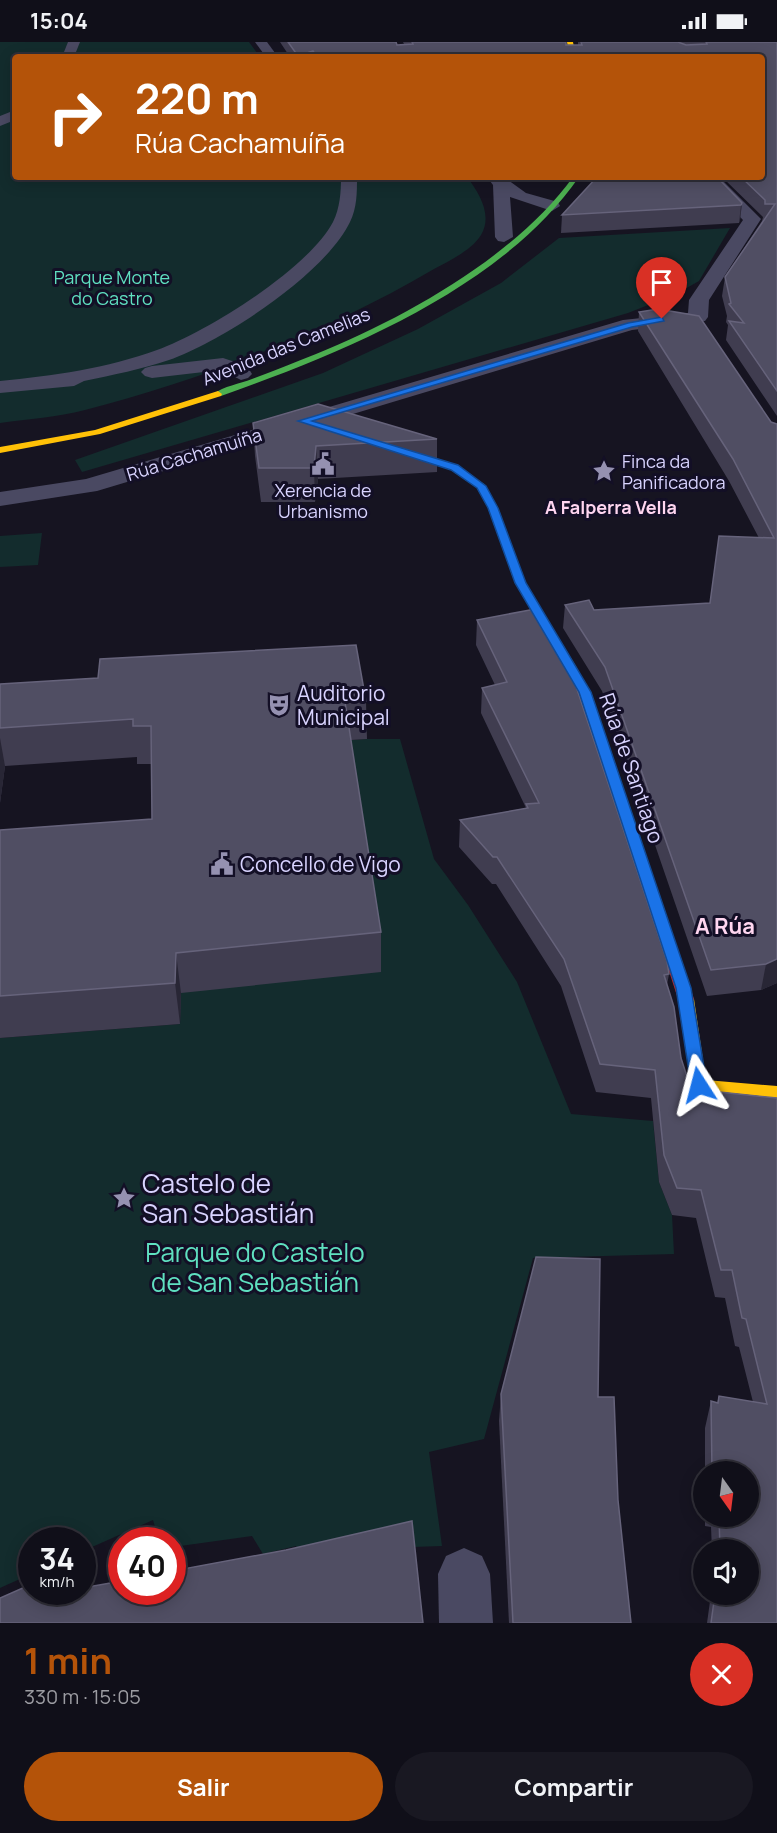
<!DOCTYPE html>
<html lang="es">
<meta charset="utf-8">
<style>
:root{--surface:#100f19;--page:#191822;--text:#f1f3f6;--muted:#9c9ca2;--line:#302f38;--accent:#b45309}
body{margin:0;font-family:Manrope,sans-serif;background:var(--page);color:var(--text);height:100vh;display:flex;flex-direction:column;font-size:22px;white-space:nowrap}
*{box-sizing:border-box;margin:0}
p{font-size:20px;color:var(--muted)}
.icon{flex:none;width:33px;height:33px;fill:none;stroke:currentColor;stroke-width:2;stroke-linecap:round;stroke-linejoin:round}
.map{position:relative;height:1581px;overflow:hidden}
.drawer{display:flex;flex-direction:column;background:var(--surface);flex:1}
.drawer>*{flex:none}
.hud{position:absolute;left:12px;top:12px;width:753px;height:126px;border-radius:6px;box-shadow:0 3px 15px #0003,0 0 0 2px var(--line);background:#b45309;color:#fff;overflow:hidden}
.needle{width:39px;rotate:166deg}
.controls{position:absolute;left:693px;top:1419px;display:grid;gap:12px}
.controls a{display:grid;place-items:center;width:66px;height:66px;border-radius:50%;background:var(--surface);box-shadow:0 3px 15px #0003,0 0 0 2px var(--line);font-size:30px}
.speed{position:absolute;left:18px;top:1485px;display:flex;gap:12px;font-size:30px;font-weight:700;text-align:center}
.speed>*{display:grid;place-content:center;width:78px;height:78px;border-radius:50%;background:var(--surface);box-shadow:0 3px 15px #0003,0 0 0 2px var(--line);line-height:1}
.speed small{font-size:15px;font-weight:400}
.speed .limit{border:9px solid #d22;background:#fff;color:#111}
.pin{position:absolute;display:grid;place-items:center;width:51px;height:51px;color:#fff;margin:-62px -26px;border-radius:50% 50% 50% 0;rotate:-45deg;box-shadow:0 0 6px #0007}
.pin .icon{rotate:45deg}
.me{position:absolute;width:66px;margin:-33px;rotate:351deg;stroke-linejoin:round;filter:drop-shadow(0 0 4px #0008)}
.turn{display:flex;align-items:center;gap:21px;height:126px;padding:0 24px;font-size:27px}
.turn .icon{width:78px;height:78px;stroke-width:2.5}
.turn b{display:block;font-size:42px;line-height:51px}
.round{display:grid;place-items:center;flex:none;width:63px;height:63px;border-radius:32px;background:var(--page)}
.head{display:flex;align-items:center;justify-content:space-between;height:102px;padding:0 24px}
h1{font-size:36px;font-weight:700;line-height:45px;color:var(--accent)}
.cta{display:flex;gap:12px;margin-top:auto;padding:12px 24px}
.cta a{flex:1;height:69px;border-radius:36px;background:var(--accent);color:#fff;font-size:24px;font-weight:700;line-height:69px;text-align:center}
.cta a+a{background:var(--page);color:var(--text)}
.status{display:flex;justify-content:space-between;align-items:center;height:42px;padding:0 30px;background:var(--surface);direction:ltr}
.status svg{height:16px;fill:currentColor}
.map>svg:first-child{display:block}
.green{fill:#132c2d}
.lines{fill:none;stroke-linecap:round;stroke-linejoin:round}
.street{fill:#4a4962;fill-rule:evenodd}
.fast{fill:#4caf50;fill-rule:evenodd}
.slow{fill:#ffc107;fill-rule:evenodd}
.jam{fill:#c62828;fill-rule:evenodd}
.wall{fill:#403d50}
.shaded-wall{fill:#282635}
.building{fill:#504e63;stroke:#66637b;stroke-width:1.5}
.route{fill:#1a73e8;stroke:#114b97;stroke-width:1.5}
.labels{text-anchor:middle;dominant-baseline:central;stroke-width:6;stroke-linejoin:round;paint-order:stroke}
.far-park-label{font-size:18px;fill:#5fe0c0;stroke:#130f26}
.far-street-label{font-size:18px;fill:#d9d4ff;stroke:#130f26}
.far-poi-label{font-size:18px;fill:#d9d4ff;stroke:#130f26;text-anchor:start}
.far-neighbourhood-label{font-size:18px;font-weight:bold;fill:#ffd6f0;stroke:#130f26}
.poi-label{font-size:21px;fill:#d9d4ff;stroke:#130f26;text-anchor:start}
.street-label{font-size:21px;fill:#d9d4ff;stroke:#130f26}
.neighbourhood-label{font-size:22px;font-weight:bold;fill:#ffd6f0;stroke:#130f26}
.near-poi-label{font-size:26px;fill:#d9d4ff;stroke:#130f26;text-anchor:start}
.near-park-label{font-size:26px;fill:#5fe0c0;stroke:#130f26}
</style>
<div class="status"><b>15:04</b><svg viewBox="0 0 49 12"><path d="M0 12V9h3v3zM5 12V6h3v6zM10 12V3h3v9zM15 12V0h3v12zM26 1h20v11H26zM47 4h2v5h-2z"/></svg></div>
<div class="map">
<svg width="777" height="1581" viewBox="0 0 777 1581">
<rect width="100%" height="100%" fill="#161421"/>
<g class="green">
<path d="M0 0H249L260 15H15V135H467C479 151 493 173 481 193 472 208 449 219 434 227 327 290 205 337 85 368 57 375 29 377 0 381Z"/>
<path d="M730 186 699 239 676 252 628 271 82 430 75 418 323 331 418 287 501 241 559 196Z"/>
<path d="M42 491 38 523 0 525V494Z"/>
<path d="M367 697H400L434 817 468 863 517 940 571 1072 653 1079 659 1140 672 1173 674 1212 533 1216 484 1397 429 1410 442 1504 412 1505 310 1529 296 1504 263 1512 252 1494 173 1505 172 1498H159L153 1478 83 1509 82 1498H32L31 1532 0 1546V996L180 982 181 951 336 699Z"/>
</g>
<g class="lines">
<g class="street">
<path d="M68 0H80L74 15H62Z"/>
<path d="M255 0H267L278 15H266Z"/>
<path d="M15 68V78L0 84V74Z"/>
<path d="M341 135H357C357 151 357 166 350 180 325 232 223 299 169 318 142 327 113 333 84 339L74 344 0 351V339C52 334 108 326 157 308 207 290 308 227 333 180 340 166 341 150 341 135Z"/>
<path d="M487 135H504L526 151 558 160 560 164 552 169 510 155 513 195 504 200 498 199 495 195 493 143Z"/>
<path d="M702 135H719L761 177 709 258 708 275 705 279 632 288 97 449 0 464V450L86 437 623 278 688 271 689 258 743 178Z"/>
<path d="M223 316 247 324 252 332 248 336 241 338 221 328 152 336 145 334 141 330 145 326 152 324Z"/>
<path d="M464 1506 482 1514 490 1532 493 1581H439L438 1532 446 1514Z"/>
</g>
<g class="fast">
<path d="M573 135H579C502 246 345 310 221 354L214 352C223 344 240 342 252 337 273 329 294 321 316 312 405 276 516 214 573 135Z"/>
<path d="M393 403 457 424 484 442 498 466 525 541 577 626 575 628H567L515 541 488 466 477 446 451 428 390 408V404Z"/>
</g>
<g class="slow">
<path d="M567 0H573L576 15H570Z"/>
<path d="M218 349 222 352 221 354 100 392 0 411V405L95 388Z"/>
<path d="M686 952 691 953 694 957 706 1038 777 1044V1056L693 1047 678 957 681 953Z"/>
</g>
<path class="jam" d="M571 622 575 624 591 650 694 957 691 961H681L678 957 579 650 565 626Z"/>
</g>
<g class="wall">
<path d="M280 0H396L397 3 404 2 403 0H566V3H578V0H777V374L726 298 728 283 726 280 727 274 722 254 725 235 762 179 763 175 722 135H762V15H290Z"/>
<path d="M742 161 740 178 739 181 561 191 562 173Z"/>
<path d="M639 270 771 380 777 382V941L761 948 707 954 602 649 563 586 565 563 594 568 710 561 759 496 729 439 638 289Z"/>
<path d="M253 381 437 397V430L318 437 315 460H261L255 414Z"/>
<path d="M477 578 669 932 667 943 681 1016 691 1047 777 1056V1581H707L711 1552H748V1508H712L711 1485 705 1484V1474H748V1430H705V1386L711 1359 717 1361 719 1354 753 1360 739 1305 735 1304 725 1256 715 1255 696 1176 672 1173 659 1140 651 1056 596 1050 561 944 496 842H492L459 805 460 778 526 766 481 671 482 646 495 643 476 603Z"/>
<path d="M0 642 366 659 367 697 351 698 381 890V930L181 951 180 982 0 996V788L152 777 151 722H137V715L5 724 0 761Z"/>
<path d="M501 1352 598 1355 618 1458 631 1581H509L499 1379Z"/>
</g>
<g class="shaded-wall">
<path d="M313 9V15H298V14Z"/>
<path d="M742 161 740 178 739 181 741 163Z"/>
<path d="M316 404 318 437 315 460 314 426Z"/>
<path d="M0 696 5 724 0 761Z"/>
<path d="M176 911 181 951 180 982 175 941Z"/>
<path d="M777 917V941L761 948 766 922Z"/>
</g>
<g class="building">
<path d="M288 0H396L397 3 413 2 412 0H566V3H582L581 0H678L686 3 707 2 706 0H777V349L729 279 744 281 729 262 731 261 725 235 775 162H765V158L741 135H762V15H317L313 9 298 14Z"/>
<path d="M597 135H717L742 161 741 163 562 173Z"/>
<path d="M658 267 699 274 771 380 777 382V917L766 922 711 928 605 625 565 563 589 558 594 568 710 561 719 494 774 496 733 417 639 270Z"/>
<path d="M318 362 437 397 316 404 314 426H259L253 381Z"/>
<path d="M535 567 570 626 667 919 669 932 664 933 674 965 681 1016 691 1047 777 1056V1581H711L715 1552H748V1508H720L719 1474H748V1430H712L711 1359 718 1361 719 1354 767 1362 746 1277 742 1276 732 1228H721L701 1148 677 1146 664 1113 655 1028 600 1022 564 917 497 815H493L460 778 528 766 526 762 539 761 482 646 507 640 477 578Z"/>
<path d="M356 603 366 659 345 660 381 890 176 911 175 941 0 954V788L152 777 151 684H133V677L0 686V642L98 636 100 617Z"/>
<path d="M536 1215 600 1217 598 1355H614L618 1458 631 1581H513L501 1352Z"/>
<path d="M412 1479 423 1581H0V1556L32 1542V1550H82V1528L88 1545 122 1539V1550H172V1529L286 1508Z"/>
</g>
<path class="route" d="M662 275 664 279 632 285 312 379 458 423 486 444 498 466 526 541 591 650 691 946 707 1043 699 1049 691 1043 676 946 579 650 515 541 488 466 477 446 451 428 298 379 628 281Z"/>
<defs>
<g id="civic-bare" transform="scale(1.8)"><path d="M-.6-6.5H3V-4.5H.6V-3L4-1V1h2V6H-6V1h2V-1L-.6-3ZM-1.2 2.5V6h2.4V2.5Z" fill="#9591b1" stroke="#130f26" stroke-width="2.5" paint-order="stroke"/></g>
<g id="sight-bare" transform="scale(1.8)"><path d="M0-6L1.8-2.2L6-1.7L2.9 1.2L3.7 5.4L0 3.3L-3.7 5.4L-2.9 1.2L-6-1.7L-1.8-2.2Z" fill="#9591b1" stroke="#130f26" stroke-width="2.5" paint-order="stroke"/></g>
<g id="theatre-bare" transform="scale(1.8)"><path d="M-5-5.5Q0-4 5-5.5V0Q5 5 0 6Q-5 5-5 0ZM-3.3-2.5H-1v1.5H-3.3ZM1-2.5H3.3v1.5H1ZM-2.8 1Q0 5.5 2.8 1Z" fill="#9591b1" stroke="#130f26" stroke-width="2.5" paint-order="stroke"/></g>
</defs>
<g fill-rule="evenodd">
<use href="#civic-bare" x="323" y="422"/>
<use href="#sight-bare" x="604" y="429"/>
<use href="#theatre-bare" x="279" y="663"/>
<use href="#civic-bare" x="222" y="822"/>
<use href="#sight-bare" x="124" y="1156"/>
</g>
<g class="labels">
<g class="far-park-label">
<text x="112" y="235">Parque Monte<tspan x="112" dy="21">do Castro</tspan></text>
</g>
<g class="far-street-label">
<text transform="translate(286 304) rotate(-22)">Avenida das Camelias</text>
<text transform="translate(194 412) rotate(-17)">Rúa Cachamuíña</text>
</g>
<g class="far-poi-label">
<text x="622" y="419">Finca da<tspan x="622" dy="21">Panificadora</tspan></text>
<text x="323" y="448" text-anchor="middle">Xerencia de<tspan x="323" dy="21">Urbanismo</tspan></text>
</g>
<g class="far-neighbourhood-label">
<text x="611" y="465">A Falperra Vella</text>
</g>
<g class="poi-label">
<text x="297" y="651">Auditorio<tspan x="297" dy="24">Municipal</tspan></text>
<text x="240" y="822">Concello de Vigo</text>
</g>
<g class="street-label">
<text transform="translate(632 726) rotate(71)">Rúa de Santiago</text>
</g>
<g class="neighbourhood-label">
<text x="725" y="884">A Rúa</text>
</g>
<g class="near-poi-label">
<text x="142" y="1141">Castelo de<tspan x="142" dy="30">San Sebastián</tspan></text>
</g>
<g class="near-park-label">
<text x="255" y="1210">Parque do Castelo<tspan x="255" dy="30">de San Sebastián</tspan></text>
</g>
</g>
</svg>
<div class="controls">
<a><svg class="needle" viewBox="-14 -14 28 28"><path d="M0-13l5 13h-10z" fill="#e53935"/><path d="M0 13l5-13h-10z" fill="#9c9ca2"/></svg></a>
<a><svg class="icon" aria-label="sound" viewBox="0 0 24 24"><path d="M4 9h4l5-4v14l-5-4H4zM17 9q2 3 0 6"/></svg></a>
</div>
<div class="speed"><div>34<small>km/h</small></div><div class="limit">40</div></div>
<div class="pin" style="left:662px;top:277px;background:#d93025"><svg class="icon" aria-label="arrive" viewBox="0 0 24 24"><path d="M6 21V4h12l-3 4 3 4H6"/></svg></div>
<svg class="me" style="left:699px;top:1043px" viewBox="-20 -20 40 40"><path d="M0-17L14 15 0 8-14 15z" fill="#1a73e8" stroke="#fff" stroke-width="4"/></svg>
<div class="hud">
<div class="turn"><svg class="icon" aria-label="right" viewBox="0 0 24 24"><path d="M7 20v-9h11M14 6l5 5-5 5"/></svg><div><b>220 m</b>Rúa Cachamuíña</div></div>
</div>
</div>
<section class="drawer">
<div class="head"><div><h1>1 min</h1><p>330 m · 15:05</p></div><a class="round" style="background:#d93025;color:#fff"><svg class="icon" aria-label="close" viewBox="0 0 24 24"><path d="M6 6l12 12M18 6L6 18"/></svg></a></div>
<div class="cta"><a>Salir</a><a>Compartir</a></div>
</section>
